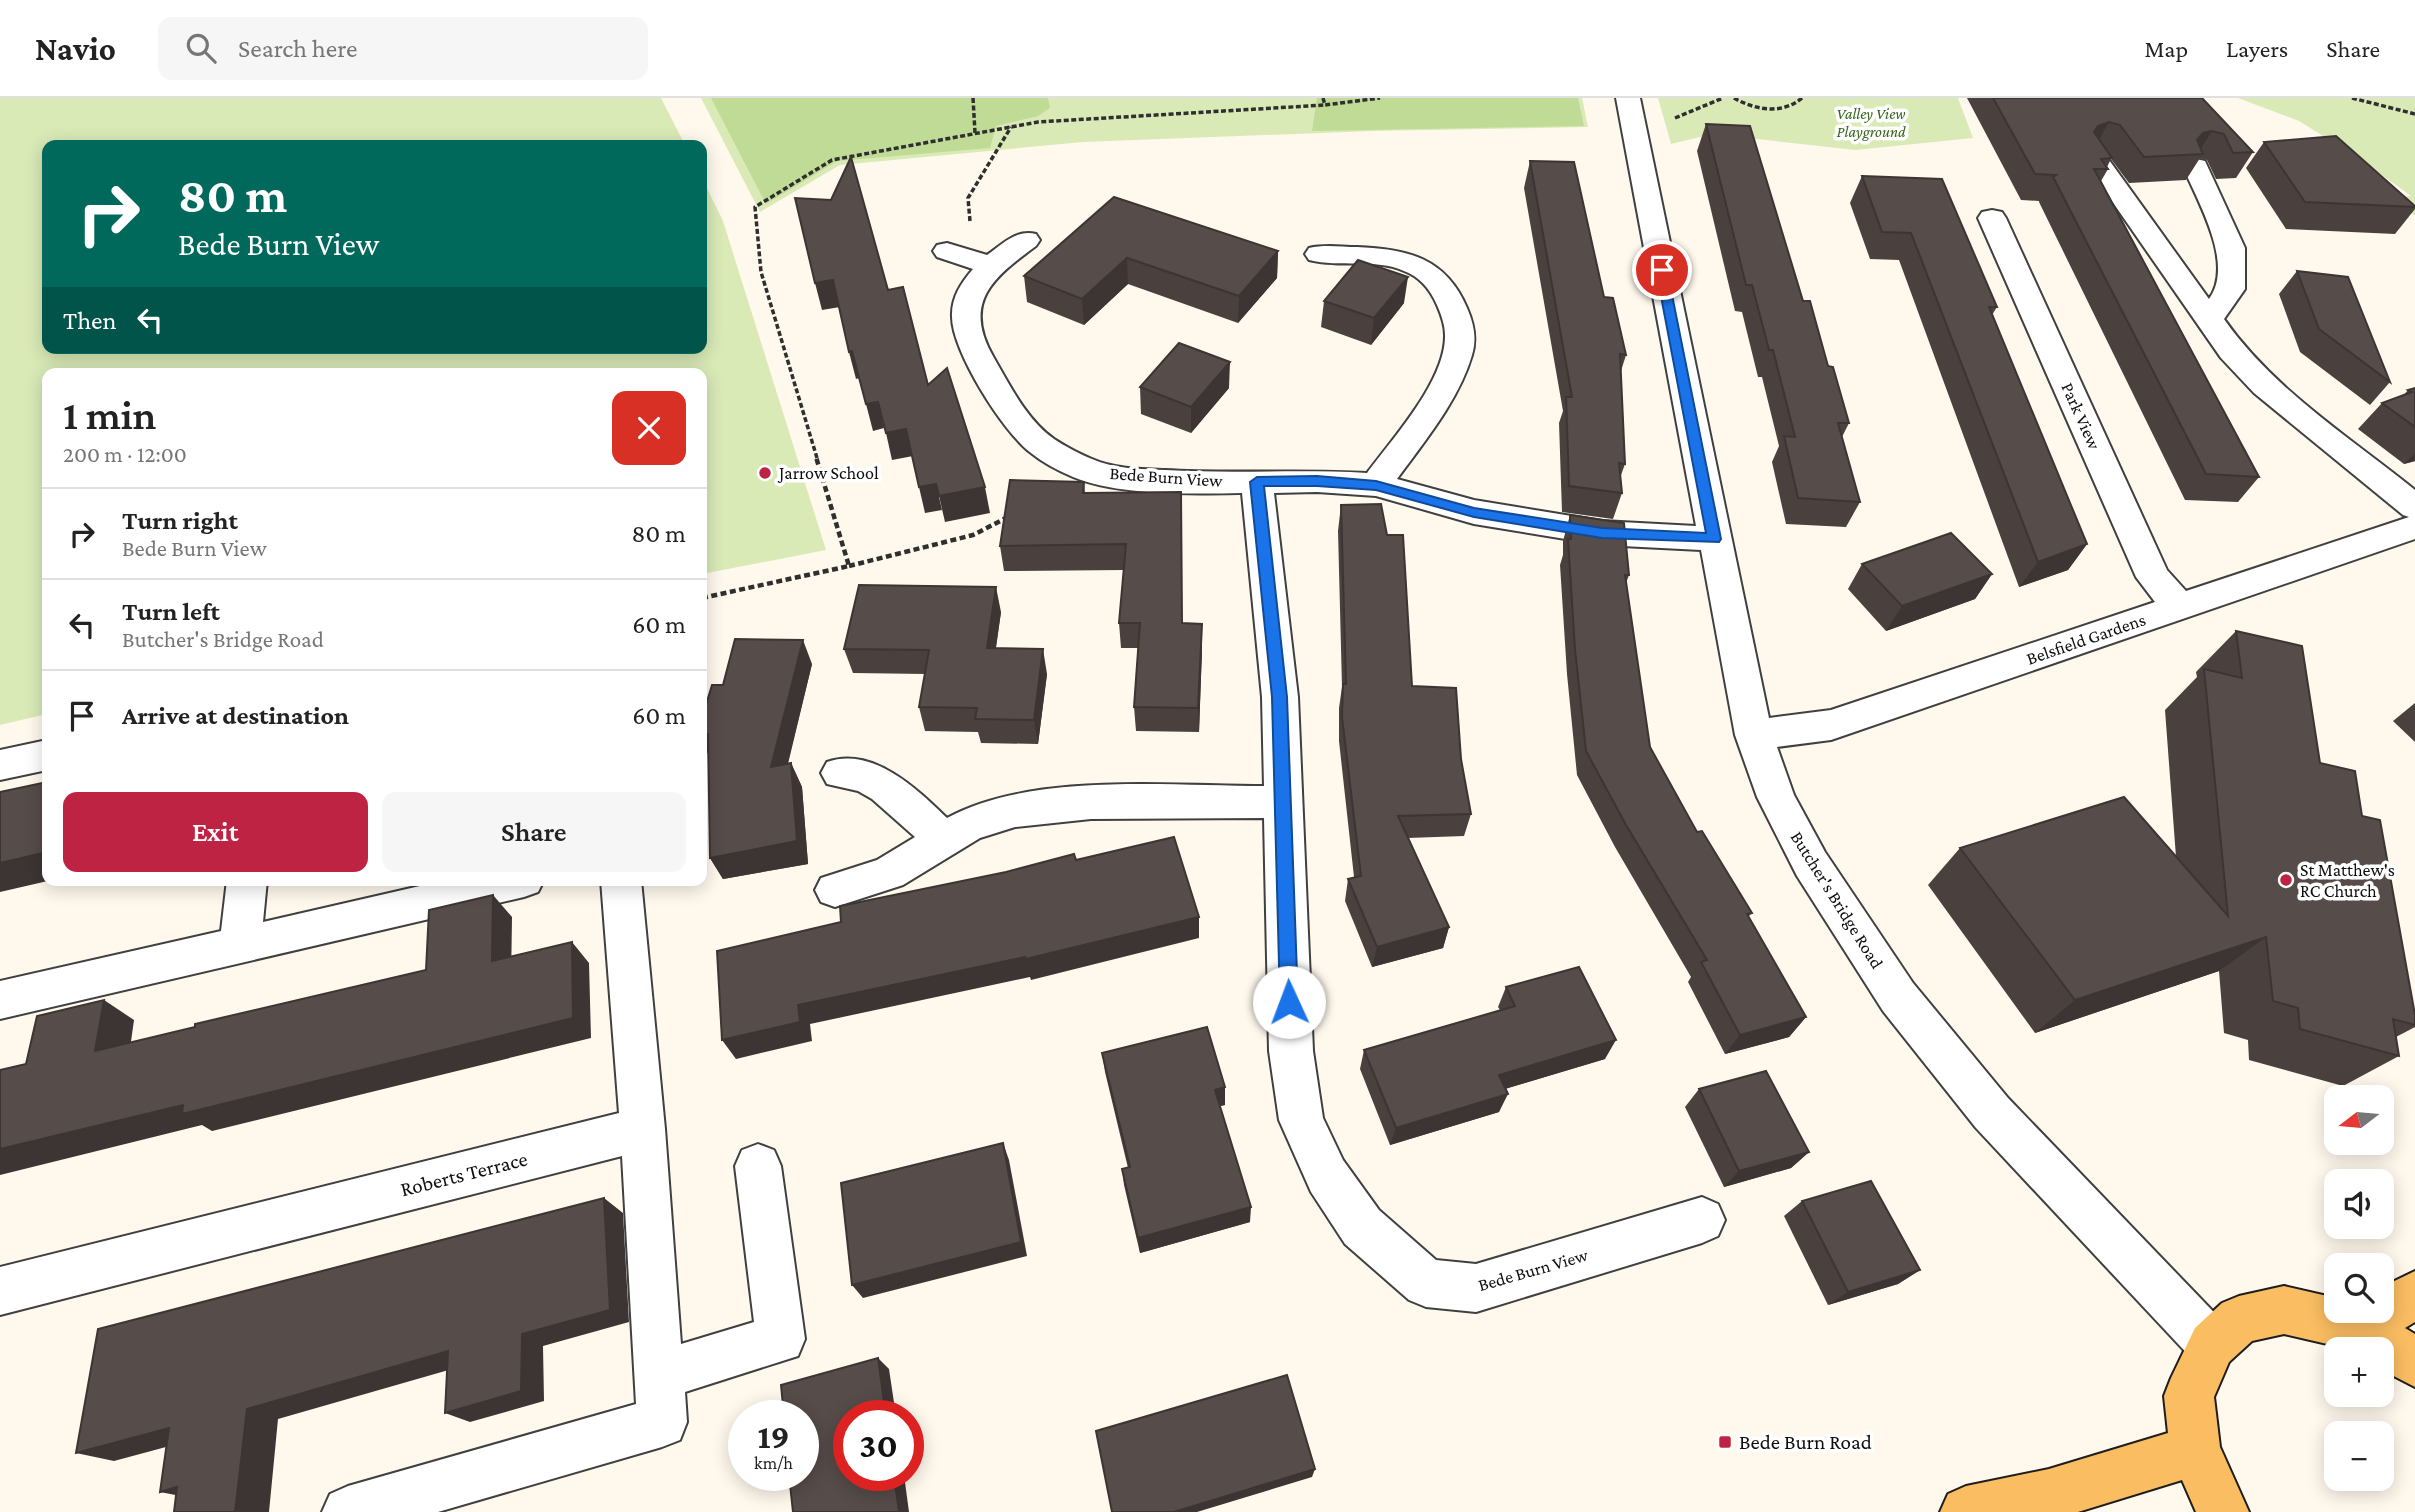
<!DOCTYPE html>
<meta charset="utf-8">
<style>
:root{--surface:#fff;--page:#f6f6f6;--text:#222;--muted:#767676;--line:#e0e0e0;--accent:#bf2344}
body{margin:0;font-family:"Crimson Pro",serif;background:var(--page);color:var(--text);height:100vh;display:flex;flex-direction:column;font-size:26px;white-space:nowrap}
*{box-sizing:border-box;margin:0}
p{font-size:23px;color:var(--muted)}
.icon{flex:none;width:38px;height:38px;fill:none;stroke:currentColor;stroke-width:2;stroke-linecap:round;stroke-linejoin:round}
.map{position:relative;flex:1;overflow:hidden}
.panel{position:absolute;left:42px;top:270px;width:665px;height:518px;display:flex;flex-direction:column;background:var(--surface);border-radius:14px;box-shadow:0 4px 18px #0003}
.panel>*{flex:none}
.hud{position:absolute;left:42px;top:42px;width:665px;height:214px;border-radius:14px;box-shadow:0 4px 18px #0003;background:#00695c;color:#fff;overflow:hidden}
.needle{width:46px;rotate:254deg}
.tools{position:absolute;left:2324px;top:987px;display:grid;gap:14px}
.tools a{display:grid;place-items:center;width:70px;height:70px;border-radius:14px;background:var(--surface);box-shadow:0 4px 18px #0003;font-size:35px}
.speed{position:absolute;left:728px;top:1302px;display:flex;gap:14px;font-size:35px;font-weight:700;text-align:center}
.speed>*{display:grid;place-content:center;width:91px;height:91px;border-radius:50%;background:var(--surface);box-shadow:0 4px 18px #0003;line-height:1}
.speed small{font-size:18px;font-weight:400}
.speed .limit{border:10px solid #d22;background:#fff;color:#111}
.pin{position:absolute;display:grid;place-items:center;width:60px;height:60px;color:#fff;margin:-30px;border:4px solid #fff;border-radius:50%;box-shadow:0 2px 7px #0007}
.me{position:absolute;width:77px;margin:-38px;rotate:358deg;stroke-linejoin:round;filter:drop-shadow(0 0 5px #0008)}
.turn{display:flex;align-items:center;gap:24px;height:147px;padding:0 21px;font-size:32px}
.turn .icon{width:91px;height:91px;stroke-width:2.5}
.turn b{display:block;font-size:49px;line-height:60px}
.then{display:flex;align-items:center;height:66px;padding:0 21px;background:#0003;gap:14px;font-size:26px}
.round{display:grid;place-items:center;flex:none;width:74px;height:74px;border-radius:14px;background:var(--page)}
.overview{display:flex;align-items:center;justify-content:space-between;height:119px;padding:0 21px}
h1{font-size:42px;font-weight:600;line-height:52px}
.button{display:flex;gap:14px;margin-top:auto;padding:14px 21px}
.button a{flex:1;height:80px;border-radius:14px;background:var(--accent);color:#fff;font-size:28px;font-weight:600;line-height:80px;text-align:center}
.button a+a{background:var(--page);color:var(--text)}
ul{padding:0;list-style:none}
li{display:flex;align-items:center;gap:21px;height:91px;padding:0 21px;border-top:2px solid var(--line)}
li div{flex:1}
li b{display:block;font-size:26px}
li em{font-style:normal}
header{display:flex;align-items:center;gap:42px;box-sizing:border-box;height:98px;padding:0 35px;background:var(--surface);border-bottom:2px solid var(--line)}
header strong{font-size:33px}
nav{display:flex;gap:38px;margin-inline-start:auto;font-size:24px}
.search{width:490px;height:63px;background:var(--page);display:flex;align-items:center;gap:18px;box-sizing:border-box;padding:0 24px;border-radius:14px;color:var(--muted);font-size:26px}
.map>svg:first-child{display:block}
.green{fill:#d9eab7}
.forest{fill:#c0db96}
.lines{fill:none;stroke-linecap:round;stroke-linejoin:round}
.minor-casing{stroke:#404040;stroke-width:4}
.major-casing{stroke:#1e1e1e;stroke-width:4}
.path-far1{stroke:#2f2f2f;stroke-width:3.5;stroke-dasharray:5 2.5;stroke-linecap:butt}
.path{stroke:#2f2f2f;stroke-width:4.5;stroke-dasharray:6 3.5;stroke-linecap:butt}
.minor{fill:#fff;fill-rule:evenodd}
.major{fill:#fabd62;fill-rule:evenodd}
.wall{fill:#4a413f}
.shaded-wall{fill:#3c3533}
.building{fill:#564c49;stroke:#3c3533;stroke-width:2}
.route{fill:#1a73e8;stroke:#114b97;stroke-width:2}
.poi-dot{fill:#bf2344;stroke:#fff;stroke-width:2.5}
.labels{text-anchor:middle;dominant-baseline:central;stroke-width:7;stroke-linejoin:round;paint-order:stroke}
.far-park-label{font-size:16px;font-style:italic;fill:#37661d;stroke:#fff}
.street-label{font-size:18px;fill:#0d0d0d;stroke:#fff}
.poi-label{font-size:18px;fill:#0d0d0d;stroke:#fff;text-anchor:start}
.near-street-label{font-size:21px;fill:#0d0d0d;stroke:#fff}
.near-poi-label{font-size:21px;fill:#0d0d0d;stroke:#fff;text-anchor:start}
</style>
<header>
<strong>Navio</strong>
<div class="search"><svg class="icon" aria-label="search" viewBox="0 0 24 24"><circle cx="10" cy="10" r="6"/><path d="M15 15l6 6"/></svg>Search here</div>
<nav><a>Map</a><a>Layers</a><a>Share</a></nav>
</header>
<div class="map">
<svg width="2415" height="1414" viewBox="0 0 2415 1414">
<rect width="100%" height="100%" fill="#fff9ed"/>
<g class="green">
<path d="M0 0H661L685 47H47V250H702V80L723 123 826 452 702 476V275H47V616L0 627Z"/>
<path d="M701 0H1582L1588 29 1374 33 1083 44 840 67 760 114Z"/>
<path d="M1658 0H1958L1973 40 1855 52 1712 36 1671 46Z"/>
<path d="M2238 0H2415V118L2391 100 2411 98 2357 59 2299 23Z"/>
</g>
<g class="forest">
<path d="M711 0H1048L1050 10 1038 18 996 28 990 50 837 63 766 106Z"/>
<path d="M1317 0H1578L1584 28 1312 33Z"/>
</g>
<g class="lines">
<g class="minor-casing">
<g id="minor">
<path d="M1616 0H1640L1769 620 1831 612 2155 504 2136 479 1978 120 1982 114 1992 112 2002 114 2006 120 2167 472 2186 493 2409 419 2403 417 2254 295 2221 260 2082 60 2086 55 2095 52 2104 55 2209 201C2235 166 2198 104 2183 69L2187 63 2196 61 2205 63 2245 150V191L2224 221C2273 291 2349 339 2415 392V441L1831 642 1777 649 1794 697 1825 754 1913 885 2008 1000 2229 1230 2237 1247 2229 1264 2212 1272 2195 1264 1976 1030 1883 913 1797 778 1757 699 1735 637 1701 452 1602 447 1474 426 1376 398 1317 394 1274 395 1298 599 1313 953 1323 1020 1343 1062 1379 1112 1436 1162 1476 1166 1702 1099 1718 1106 1725 1122 1718 1138 1702 1145 1476 1214 1426 1209 1409 1202 1345 1146 1311 1094 1279 1022 1269 953 1264 720 1091 721 1015 729 980 740 903 787 835 809 821 804 815 792 821 780 877 762 915 739 872 701 858 693 827 686 821 675 827 664C873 648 917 691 947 720 1031 674 1169 688 1264 688L1262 599 1242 395C1192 396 1119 398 1073 379 1059 373 1042 364 1031 355 1003 334 952 253 952 219 951 200 961 185 973 171L937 159 933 153 937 147 947 145 987 157C1003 146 1016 131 1036 136L1040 142 1036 148C994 179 961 204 994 260 1010 288 1027 322 1054 341 1065 348 1079 356 1092 361 1114 371 1141 371 1165 372 1233 376 1300 371 1367 375 1393 340 1446 282 1445 237 1445 227 1441 216 1437 207 1430 191 1420 179 1404 173 1375 160 1340 170 1309 162L1305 156 1309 150C1325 146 1341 149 1357 149 1408 151 1446 160 1467 210 1474 226 1477 241 1472 257 1459 302 1424 344 1397 381L1474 402 1602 423 1696 428Z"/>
<path d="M47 642V672L0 682V652Z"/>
<path d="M227 782H267L263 824 446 782H544L538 794 524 799 0 921V883L221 833Z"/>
<path d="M601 782H641L665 1031 681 1246 754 1224 735 1068 742 1052 758 1046 774 1052 781 1068 805 1241 798 1258 685 1294 687 1324 680 1342 662 1349 438 1414H322L330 1396 348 1388 636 1306 622 1058 0 1217V1169L619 1015Z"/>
</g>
</g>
<g class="major-casing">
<path id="major" d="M2415 1173V1224L2405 1230 2415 1236V1289L2382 1272V1251H2349L2284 1236 2252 1243 2229 1264 2214 1299 2220 1349 2249 1414H2196L2182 1382 2078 1414H1940L1948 1396 1966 1388 2049 1371 2168 1335 2164 1298 2171 1280 2195 1230 2222 1205 2239 1198 2284 1188 2336 1200V1213H2382V1189Z"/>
</g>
<g class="path-far1">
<path d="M973 0 975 35"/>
<path d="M1323 0 1325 7 1380 0"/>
<path d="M1734 0C1755 12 1782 17 1802 0"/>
<path d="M2352 0 2415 16"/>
<path d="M1675 20 1723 0"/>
<path d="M970 123 968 100 1011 29"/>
<path d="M817 360 761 174 755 109 832 62 1038 24 1325 7"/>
</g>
<g class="path">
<path d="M849 468 973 437 1008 419"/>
<path d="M702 500 849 468 816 359"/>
</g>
<use href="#minor" class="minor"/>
<use href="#major" class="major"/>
</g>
<g class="wall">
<path d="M1967 0H2202L2253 54 2236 80 2216 81 2207 62 2200 60 2186 82 2129 85 2111 61 2107 69 2108 71 2101 83 2259 379 2238 404 2185 402 2039 104V103L2021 102Z"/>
<path d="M1706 26 1803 203 1849 325 1842 339 1860 404 1846 429 1786 426 1772 364 1779 348 1762 279H1758L1742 214 1735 213 1697 53Z"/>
<path d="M2264 44 2415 108V111L2395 136 2286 131 2246 70Z"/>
<path d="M1530 63 1604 199 1626 257 1621 273 1625 366 1620 380 1622 395 1613 421 1562 414 1559 325 1563 313 1524 90Z"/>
<path d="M1862 78 1997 209 1992 217 2087 446 2068 472 2019 489 1899 162 1870 161 1850 105Z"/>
<path d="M1114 99 1278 153 1277 180 1238 225 1128 186 1084 227 1027 204 1024 178Z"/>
<path d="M2297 173 2390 284 2370 307 2300 254 2279 196Z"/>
<path d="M1324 203 1404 205 1371 247 1321 229Z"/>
<path d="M1140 289 1229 290 1191 335 1141 316Z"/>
<path d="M2415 290V363L2404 366 2358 331 2382 305 2403 298 2408 292Z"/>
<path d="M1084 384 1085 395 1181 394 1182 525 1202 526V551L1199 634 1136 633 1134 609 1138 550H1121L1119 525 1124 472 1004 473 1000 448Z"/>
<path d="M1341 407 1412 588 1461 661 1471 716 1464 738 1408 740 1449 829 1443 850 1372 869 1345 803 1348 781 1354 779 1339 643V610L1342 589 1338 433Z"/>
<path d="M1570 417 1629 477 1626 485 1650 649 1697 734 1752 815 1748 819 1806 919 1789 939 1725 956 1688 884 1691 879 1615 749 1577 677 1567 576 1560 467 1563 457V443Z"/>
<path d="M1862 466 1992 476 1975 501 1886 533 1848 491Z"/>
<path d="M1001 514 996 550 1047 576 1038 646 981 645 978 634 925 633 919 609 925 576 853 575 844 551Z"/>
<path d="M2236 533 2320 665 2362 718 2415 917V929L2396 939 2399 958 2343 988 2249 962 2248 942 2224 935 2219 873 2035 935 1928 787 1960 750 2176 759 2165 612 2197 579 2196 574Z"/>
<path d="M812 566 788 666 791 665 802 689 808 766 723 781 710 760 709 658 702 645V620L723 587Z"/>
<path d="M2415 605V644L2393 623Z"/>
<path d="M1506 889 1605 961 1505 991 1499 1014 1390 1047 1360 971 1364 952 1500 912 1498 909Z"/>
<path d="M1102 955 1225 989V1007L1220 1008 1250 1124 1140 1155 1124 1087 1122 1071 1128 1070 1105 974Z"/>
<path d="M1699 991 1809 1054 1791 1070 1724 1089 1685 1009Z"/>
<path d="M1802 1103 1920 1172 1898 1186 1828 1207 1784 1118Z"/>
</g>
<g class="shaded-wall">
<path d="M2109 24 2094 50V34L2098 28Z"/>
<path d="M2212 33 2197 57V42L2203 35Z"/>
<path d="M1278 153 1277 180 1238 225 1239 198Z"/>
<path d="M1127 160 1128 186 1084 227 1082 201Z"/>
<path d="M1408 179 1404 205 1371 247 1374 220Z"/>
<path d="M833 182 840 209 822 212 815 185Z"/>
<path d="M852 253 859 280 856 281 849 254Z"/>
<path d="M1230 264 1229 290 1191 335V309Z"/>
<path d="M878 304 884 330 873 333 866 306Z"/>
<path d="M906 331 913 358 892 362 886 335Z"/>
<path d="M2415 355V363L2404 366Z"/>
<path d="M936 386 942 412 925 415 919 389Z"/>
<path d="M985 389 990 415 945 424 939 398Z"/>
<path d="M2087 446 2068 472 2019 489 2038 464Z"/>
<path d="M1992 476 1975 501 1886 533 1902 508Z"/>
<path d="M996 489 1001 514 992 575 987 550Z"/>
<path d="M1202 526V551L1199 634 1198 610Z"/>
<path d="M803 542 812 566 781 692 771 669Z"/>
<path d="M1043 551 1047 576 1038 646 1034 622Z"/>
<path d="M791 665 802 689 808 766 723 781 710 760Z"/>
<path d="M47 754V782H52L0 794V765Z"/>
<path d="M493 797 512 819 511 883 492 863Z"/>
<path d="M1199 819V840L1031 882 1030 879 810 926 812 943 736 961 722 942 798 907Z"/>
<path d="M1449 829 1443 850 1372 869 1377 849Z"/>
<path d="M2266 839 2219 873 2035 935 2075 902Z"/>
<path d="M572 844 589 865 591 940 212 1033 202 1027 0 1077V1051Z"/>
<path d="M104 902 134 922 127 972 95 953Z"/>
<path d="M1806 919 1789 939 1725 956 1740 937Z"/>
<path d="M1616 942 1605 961 1491 995 1499 977Z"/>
<path d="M1225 989V1007L1215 1009V992Z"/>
<path d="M1508 996 1499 1014 1390 1047 1396 1030Z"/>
<path d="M1003 1045 1009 1062 1027 1158 863 1200 852 1187Z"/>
<path d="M1809 1054 1791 1070 1724 1089 1739 1073Z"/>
<path d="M604 1100 623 1115 629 1224 543 1248 544 1303 470 1324 445 1315Z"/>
<path d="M1251 1109 1250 1124 1140 1155 1138 1140Z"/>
<path d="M1920 1172 1898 1186 1828 1207 1848 1194Z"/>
<path d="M448 1253 473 1265 278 1321 269 1414H235L247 1311Z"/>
<path d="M878 1260 889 1271 896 1318H886Z"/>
<path d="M169 1330 203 1339 114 1363 76 1355Z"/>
<path d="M1315 1371 1312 1379 1197 1414H1174Z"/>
<path d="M894 1377H904L909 1414H899Z"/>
<path d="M177 1389 196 1401 160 1394Z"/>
</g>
<g class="building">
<path d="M1993 0H2202L2253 54 2233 55 2224 36 2212 33 2203 35 2197 42 2203 56 2144 59 2120 27 2109 24 2098 28 2094 34 2112 60 2101 61 2108 71H2094L2259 379 2206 376 2053 79 2056 77 2035 76Z"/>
<path d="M1706 26 1750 28 1803 203H1810L1828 268 1833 269 1849 325H1838L1860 404 1798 400 1784 338 1795 339 1773 252H1769L1752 187H1746Z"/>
<path d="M2336 38 2415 108V109L2305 104 2264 44Z"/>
<path d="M851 59 888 192 903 189 928 287 947 270 985 389 939 398 936 386 919 389 906 331 886 335 878 304 866 306 852 253 849 254 833 182 815 185 795 100 831 102Z"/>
<path d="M1530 63 1574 64 1604 199 1613 200 1626 257 1620 256 1625 366 1619 365 1622 395 1569 388 1566 299H1572Z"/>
<path d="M1862 78 1942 81 1997 209H1989L2087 446 2038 464 1911 135 1882 134Z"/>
<path d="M1114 99 1278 153 1239 198 1127 160 1082 201 1024 178Z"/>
<path d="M1358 162 1408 179 1374 220 1324 203Z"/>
<path d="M2297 173 2348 179 2390 284 2319 231Z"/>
<path d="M1179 245 1230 264 1191 309 1140 289Z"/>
<path d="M2415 290V329L2382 305 2412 294 2408 292Z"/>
<path d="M1010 382 1084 384 1083 395 1181 394 1182 525 1202 526 1198 610 1134 609 1140 525H1119L1126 446 1000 448Z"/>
<path d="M1381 406 1387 437H1403L1412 588 1456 590 1461 661 1471 716 1398 718 1449 829 1377 849 1348 781 1361 778 1342 619 1343 586H1346L1341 407Z"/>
<path d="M1570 417 1624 425 1629 477H1625L1650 649 1697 734 1702 733 1752 815 1747 816 1806 919 1740 937 1701 864 1707 862 1626 727 1586 653 1575 551 1568 441H1571Z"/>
<path d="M1951 435 1992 476 1902 508 1862 466Z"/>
<path d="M859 487 996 489 987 550 1043 551 1034 622 975 621 977 610 919 609 929 552 844 551Z"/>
<path d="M2236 533 2302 548 2320 665 2355 673 2362 718 2380 722 2415 917V927L2393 921 2399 958 2300 931 2298 910 2273 903 2266 839 2075 902 1960 750 2124 699 2228 818 2204 571 2242 580Z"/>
<path d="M735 541 803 542 771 669 791 665 797 743 710 760 708 636H702V620L712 587H723Z"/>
<path d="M47 684V754L0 765V694Z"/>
<path d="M1174 739 1199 819 1026 861 1025 859 798 907 800 924 722 942 717 853 841 824 840 808 1006 774 1074 756 1076 762Z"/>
<path d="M493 797 492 863 572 844 573 920 182 1016 183 1007 0 1051V972L26 966 37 918 104 902 95 953 195 929V926L426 872 429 812Z"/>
<path d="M1579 869 1616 942 1499 977 1508 996 1396 1030 1364 952 1515 908 1506 889Z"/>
<path d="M1207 929 1225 989 1215 992 1251 1109 1138 1140 1122 1071 1130 1069 1102 955Z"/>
<path d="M1766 973 1809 1054 1739 1073 1699 991Z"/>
<path d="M1003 1045 1021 1144 852 1187 841 1085Z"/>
<path d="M1871 1083 1920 1172 1848 1194 1802 1103Z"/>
<path d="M604 1100 610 1212 522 1236 521 1293 445 1315 448 1253 247 1311 235 1414H174L177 1389 160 1394 169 1330 76 1355 98 1231Z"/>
<path d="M878 1260 886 1318H849V1377H894L899 1414H793L789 1377H803V1318H784L781 1287Z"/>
<path d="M1287 1277 1315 1371 1174 1414H1112L1096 1333Z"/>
</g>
<path class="route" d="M1662 168 1667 172 1721 441 1719 444 1602 440 1474 419 1376 392 1317 388H1264L1287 599 1298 904 1295 910 1289 912 1283 910 1280 904 1272 599 1250 384 1257 379 1317 378 1376 383 1474 410 1602 430 1706 435 1656 172Z"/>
<g class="poi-dot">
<circle cx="765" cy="375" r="7"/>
<circle cx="2286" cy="782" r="7"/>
<rect x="1718" y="1337" width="14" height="14" rx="3.5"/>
</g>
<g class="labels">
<g class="far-park-label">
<text x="1871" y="15">Valley View<tspan x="1871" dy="18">Playground</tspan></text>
</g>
<g class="street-label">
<text transform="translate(2081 318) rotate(66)">Park View</text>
<text transform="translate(1166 379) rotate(4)">Bede Burn View</text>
<text transform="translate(2086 541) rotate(-19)">Belsfield Gardens</text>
<text transform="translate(1837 802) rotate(58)">Butcher's Bridge Road</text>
<text transform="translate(1533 1172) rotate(-16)">Bede Burn View</text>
</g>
<g class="poi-label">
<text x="779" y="375">Jarrow School</text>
<text x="2300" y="772">St Matthew's<tspan x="2300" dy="21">RC Church</tspan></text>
</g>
<g class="near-street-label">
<text transform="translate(464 1076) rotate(-14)">Roberts Terrace</text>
</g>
<g class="near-poi-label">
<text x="1739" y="1344">Bede Burn Road</text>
</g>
</g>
</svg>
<div class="tools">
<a><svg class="needle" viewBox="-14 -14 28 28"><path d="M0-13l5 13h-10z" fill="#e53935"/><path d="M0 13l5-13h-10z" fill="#767676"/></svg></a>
<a><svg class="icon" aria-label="sound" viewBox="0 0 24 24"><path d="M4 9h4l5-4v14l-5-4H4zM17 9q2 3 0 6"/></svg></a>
<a><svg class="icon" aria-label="search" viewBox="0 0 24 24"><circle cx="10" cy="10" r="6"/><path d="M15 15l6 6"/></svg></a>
<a>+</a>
<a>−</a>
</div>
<div class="speed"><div>19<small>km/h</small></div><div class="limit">30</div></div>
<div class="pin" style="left:1662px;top:172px;background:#d93025"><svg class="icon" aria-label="arrive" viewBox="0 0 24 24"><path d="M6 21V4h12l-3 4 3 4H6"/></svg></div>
<svg class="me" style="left:1289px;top:904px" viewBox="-20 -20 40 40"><circle r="19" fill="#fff"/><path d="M0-13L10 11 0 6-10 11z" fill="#1a73e8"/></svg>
<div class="hud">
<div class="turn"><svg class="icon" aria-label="right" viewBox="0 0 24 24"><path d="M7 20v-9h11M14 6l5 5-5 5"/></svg><div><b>80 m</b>Bede Burn View</div></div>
<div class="then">Then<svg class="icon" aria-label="left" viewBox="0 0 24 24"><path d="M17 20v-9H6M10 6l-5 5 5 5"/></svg></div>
</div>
<section class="panel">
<div class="overview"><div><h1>1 min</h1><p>200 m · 12:00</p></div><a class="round" style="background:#d93025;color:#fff"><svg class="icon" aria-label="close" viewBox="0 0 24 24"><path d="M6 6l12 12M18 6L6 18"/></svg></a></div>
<ul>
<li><svg class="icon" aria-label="right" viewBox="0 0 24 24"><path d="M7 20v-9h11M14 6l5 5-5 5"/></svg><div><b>Turn right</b><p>Bede Burn View</p></div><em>80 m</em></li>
<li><svg class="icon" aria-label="left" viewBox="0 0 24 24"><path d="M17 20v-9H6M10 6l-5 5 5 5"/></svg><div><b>Turn left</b><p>Butcher's Bridge Road</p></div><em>60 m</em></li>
<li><svg class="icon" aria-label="arrive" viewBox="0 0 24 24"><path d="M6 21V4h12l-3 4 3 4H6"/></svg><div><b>Arrive at destination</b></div><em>60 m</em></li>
</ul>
<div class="button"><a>Exit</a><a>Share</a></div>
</section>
</div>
